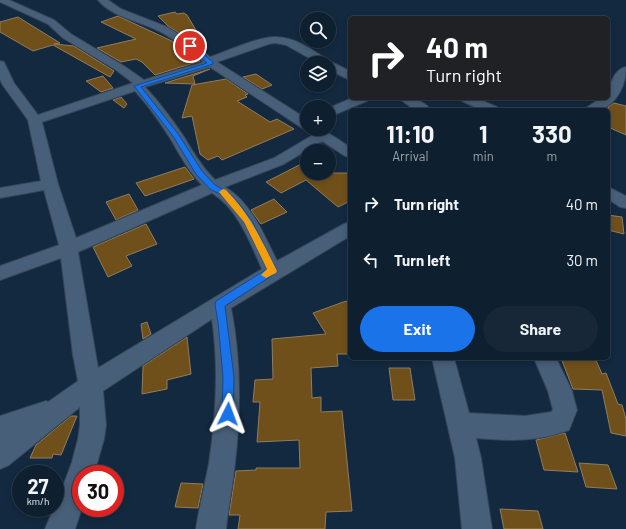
<!DOCTYPE html>
<meta charset="utf-8">
<style>
:root{--surface:#0e1f2f;--page:#172737;--text:#f1f3f6;--muted:#9ba2aa;--line:#2e3d4b;--accent:#1a73e8}
body{margin:0;font-family:Barlow,sans-serif;background:var(--page);color:var(--text);height:100vh;display:flex;flex-direction:column;font-size:15px;white-space:nowrap}
*{box-sizing:border-box;margin:0}
p{font-size:13px;color:var(--muted)}
.icon{flex:none;width:22px;height:22px;fill:none;stroke:currentColor;stroke-width:2;stroke-linecap:round;stroke-linejoin:round}
.map{position:relative;flex:1;overflow:hidden}
.drawer{position:absolute;left:348px;top:108px;width:262px;height:252px;display:flex;flex-direction:column;background:var(--surface);border-radius:6px;box-shadow:0 2px 6px #0003,0 0 0 1px var(--line)}
.drawer>*{flex:none}
.guide{position:absolute;left:348px;top:16px;width:262px;height:84px;border-radius:6px;box-shadow:0 2px 6px #0003,0 0 0 1px var(--line);background:#202124;color:#fff;overflow:hidden}
.buttons{position:absolute;left:300px;top:12px;display:grid;gap:8px}
.buttons a{display:grid;place-items:center;width:36px;height:36px;border-radius:50%;background:var(--surface);box-shadow:0 2px 6px #0003,0 0 0 1px var(--line);font-size:20px}
.speed{position:absolute;left:12px;top:465px;display:flex;gap:8px;font-size:20px;font-weight:700;text-align:center}
.speed>*{display:grid;place-content:center;width:52px;height:52px;border-radius:50%;background:var(--surface);box-shadow:0 2px 6px #0003,0 0 0 1px var(--line);line-height:1}
.speed small{font-size:10px;font-weight:400}
.speed .limit{border:6px solid #d22;background:#fff;color:#111}
.pin{position:absolute;display:grid;place-items:center;width:34px;height:34px;color:#fff;margin:-17px;border:2px solid #fff;border-radius:50%;box-shadow:0 1px 4px #0007}
.me{position:absolute;width:44px;margin:-22px;rotate:3deg;stroke-linejoin:round;filter:drop-shadow(0 0 3px #0008)}
.turn{display:flex;align-items:center;gap:14px;height:84px;padding:0 12px;font-size:18px}
.turn .icon{width:52px;height:52px;stroke-width:2.5}
.turn b{display:block;font-size:28px;line-height:34px}
.eta{display:flex;justify-content:space-evenly;align-items:center;height:68px;text-align:center}
.eta b{font-size:24px;font-weight:700;line-height:28px}
.button{display:flex;gap:8px;margin-top:auto;padding:8px 12px}
.button a{flex:1;height:46px;border-radius:24px;background:var(--accent);color:#fff;font-size:16px;font-weight:700;line-height:46px;text-align:center}
.button a+a{background:var(--page);color:var(--text)}
ul{padding:0;list-style:none}
li{display:flex;align-items:center;gap:12px;height:56px;padding:0 12px}
li div{flex:1}
li b{display:block;font-size:15px}
li em{font-style:normal}
.map>svg:first-child{display:block}
.building{fill:#70501a;stroke:#917c5e}
.lines{fill:none;stroke-linecap:round;stroke-linejoin:round}
.minor-casing{stroke:#354558;stroke-width:2}
.minor{fill:#475f78;fill-rule:evenodd}
.route{fill:#1a73e8;stroke:#114b97}
.slow{fill:#f59e0b}
</style>
<div class="map">
<svg width="626" height="529" viewBox="0 0 626 529">
<rect width="100%" height="100%" fill="#13293f"/>
<g class="building">
<path d="M175 12 177 14 184 13 187 15 200 37 190 40 168 26 158 16Z"/>
<path d="M118 16 174 42 193 56 195 61 198 60 200 61 155 75 142 62 136 59 121 62 97 48 136 39 101 22Z"/>
<path d="M18 17 60 43 54 44 74 46 114 71 110 77 53 45 33 51 0 32V22Z"/>
<path d="M210 69 193 76 195 84 165 83Z"/>
<path d="M256 74 272 85 262 89 243 77Z"/>
<path d="M103 76 113 88 101 92 86 81Z"/>
<path d="M226 79 248 94 245 95 247 97 237 101 270 122 277 119 294 129 222 160 218 156 208 160 200 154 192 116 182 118 192 85Z"/>
<path d="M121 97 127 104 124 108 113 100Z"/>
<path d="M614 103 626 106V135L608 127V107Z"/>
<path d="M307 161V173H350V201L338 207 306 180 281 193 266 182Z"/>
<path d="M185 167 194 179 145 196 136 183Z"/>
<path d="M129 194 138 210 116 220 106 202Z"/>
<path d="M274 199 287 212 261 224 251 210Z"/>
<path d="M608 215 622 217 624 234 608 230Z"/>
<path d="M146 224 157 244 126 256 132 266 108 277 93 247Z"/>
<path d="M346 301 350 307V354H337L338 366 311 368 312 398 321 397V412L342 411 352 511 326 512 325 529H238L240 515H229L236 471 256 470V468H300L299 440 257 442 260 402H253L255 380 273 379 272 339 326 334 313 313Z"/>
<path d="M147 322 151 334 143 339 141 324Z"/>
<path d="M187 337 191 374 167 380V389L142 394 143 366Z"/>
<path d="M561 358H595L602 374 606 373 618 404 622 405 626 419V436L611 433 602 390 573 389Z"/>
<path d="M389 368H410L415 400H393Z"/>
<path d="M71 416H77L61 455 53 454 52 458H30L36 445Z"/>
<path d="M565 433 578 472 544 470 536 440Z"/>
<path d="M579 463 608 465 617 489 586 487Z"/>
<path d="M181 483 203 484 198 508 175 507Z"/>
<path d="M500 509 538 511 543 529H504Z"/>
</g>
<g class="lines">
<g class="minor-casing">
<g id="minor">
<path d="M0 0H9L54 20 71 34 124 66 144 80 203 62C189 51 175 39 159 31 139 21 112 17 98 0H108L121 9 167 27 182 36 210 57C227 51 258 37 275 37 296 37 314 51 331 62 337 65 344 68 350 71V80L329 70V63H318L286 45 275 43 269 44 217 62 307 119V129H322L350 147V157L345 156 322 141 284 164 225 187C251 202 264 235 277 261L344 224 350 222V236L231 308C241 359 241 410 235 463 233 485 228 507 226 529H196C199 507 205 485 209 463 216 416 219 367 212 319L103 391 106 425 104 439 94 474H81L82 508 75 529H45L54 508H55L72 462 78 439 80 425V407L9 465 0 469V416L46 401 48 402 78 381 73 355 61 258 0 280V266L59 245 44 190 0 198V188L41 181 28 120 2 84 0 79V61L4 62 14 83 38 115 133 83 116 70 63 38 48 24 0 2ZM210 67 302 128 306 129 313 135 274 158 215 180C202 167 193 152 184 137 172 119 159 102 145 87ZM135 91C148 105 160 122 170 138 180 155 189 172 202 185L76 238 58 184 42 122ZM212 193C238 209 250 242 262 269L98 368 78 252Z"/>
<path d="M626 67C626 84 618 104 599 110 595 111 588 110 583 110L601 98H608C608 87 614 69 626 67Z"/>
<path d="M352 98H369L367 101 329 117V108Z"/>
<path d="M398 98C410 98 423 99 431 110H415Z"/>
<path d="M460 98H476L497 107 499 110H481L462 101Z"/>
<path d="M608 187 626 196V208L620 207 608 199Z"/>
<path d="M432 358H454L469 413 525 416 551 412 553 410 548 391 534 358H556L572 391 577 410 569 430C537 442 510 441 476 438L481 458 492 529H462L455 458Z"/>
</g>
</g>
<use href="#minor" class="minor"/>
</g>
<path class="route" d="M189 45H192L213 62V64L141 87 179 135 202 171 215 185 229 193 240 205 252 221 277 271 276 273 225 306 234 377 233 414 232 418 228 420 223 418 222 414 223 377 218 322 215 304 216 301 267 269 244 222 234 208 224 196 210 189 196 174 173 136 134 86 207 63 189 47Z"/>
<path class="slow" d="M223 189 226 190C251 216 261 239 277 271L276 273 266 278 261 275 267 269 244 222 219 192Z"/>
</svg>
<div class="buttons">
<a><svg class="icon" aria-label="search" viewBox="0 0 24 24"><circle cx="10" cy="10" r="6"/><path d="M15 15l6 6"/></svg></a>
<a><svg class="icon" aria-label="layers" viewBox="0 0 24 24"><path d="M12 4l9 5-9 5-9-5zM3 14l9 5 9-5"/></svg></a>
<a>+</a>
<a>−</a>
</div>
<div class="speed"><div>27<small>km/h</small></div><div class="limit">30</div></div>
<div class="pin" style="left:190px;top:46px;background:#d93025"><svg class="icon" aria-label="arrive" viewBox="0 0 24 24"><path d="M6 21V4h12l-3 4 3 4H6"/></svg></div>
<svg class="me" style="left:228px;top:414px" viewBox="-20 -20 40 40"><path d="M0-17L14 15 0 8-14 15z" fill="#1a73e8" stroke="#fff" stroke-width="4"/></svg>
<div class="guide">
<div class="turn"><svg class="icon" aria-label="right" viewBox="0 0 24 24"><path d="M7 20v-9h11M14 6l5 5-5 5"/></svg><div><b>40 m</b>Turn right</div></div>
</div>
<section class="drawer">
<div class="eta">
<div><b>11:10</b><p>Arrival</p></div>
<div><b>1</b><p>min</p></div>
<div><b>330</b><p>m</p></div>
</div>
<ul>
<li><svg class="icon" aria-label="right" viewBox="0 0 24 24"><path d="M7 20v-9h11M14 6l5 5-5 5"/></svg><div><b>Turn right</b></div><em>40 m</em></li>
<li><svg class="icon" aria-label="left" viewBox="0 0 24 24"><path d="M17 20v-9H6M10 6l-5 5 5 5"/></svg><div><b>Turn left</b></div><em>30 m</em></li>
</ul>
<div class="button"><a>Exit</a><a>Share</a></div>
</section>
</div>
